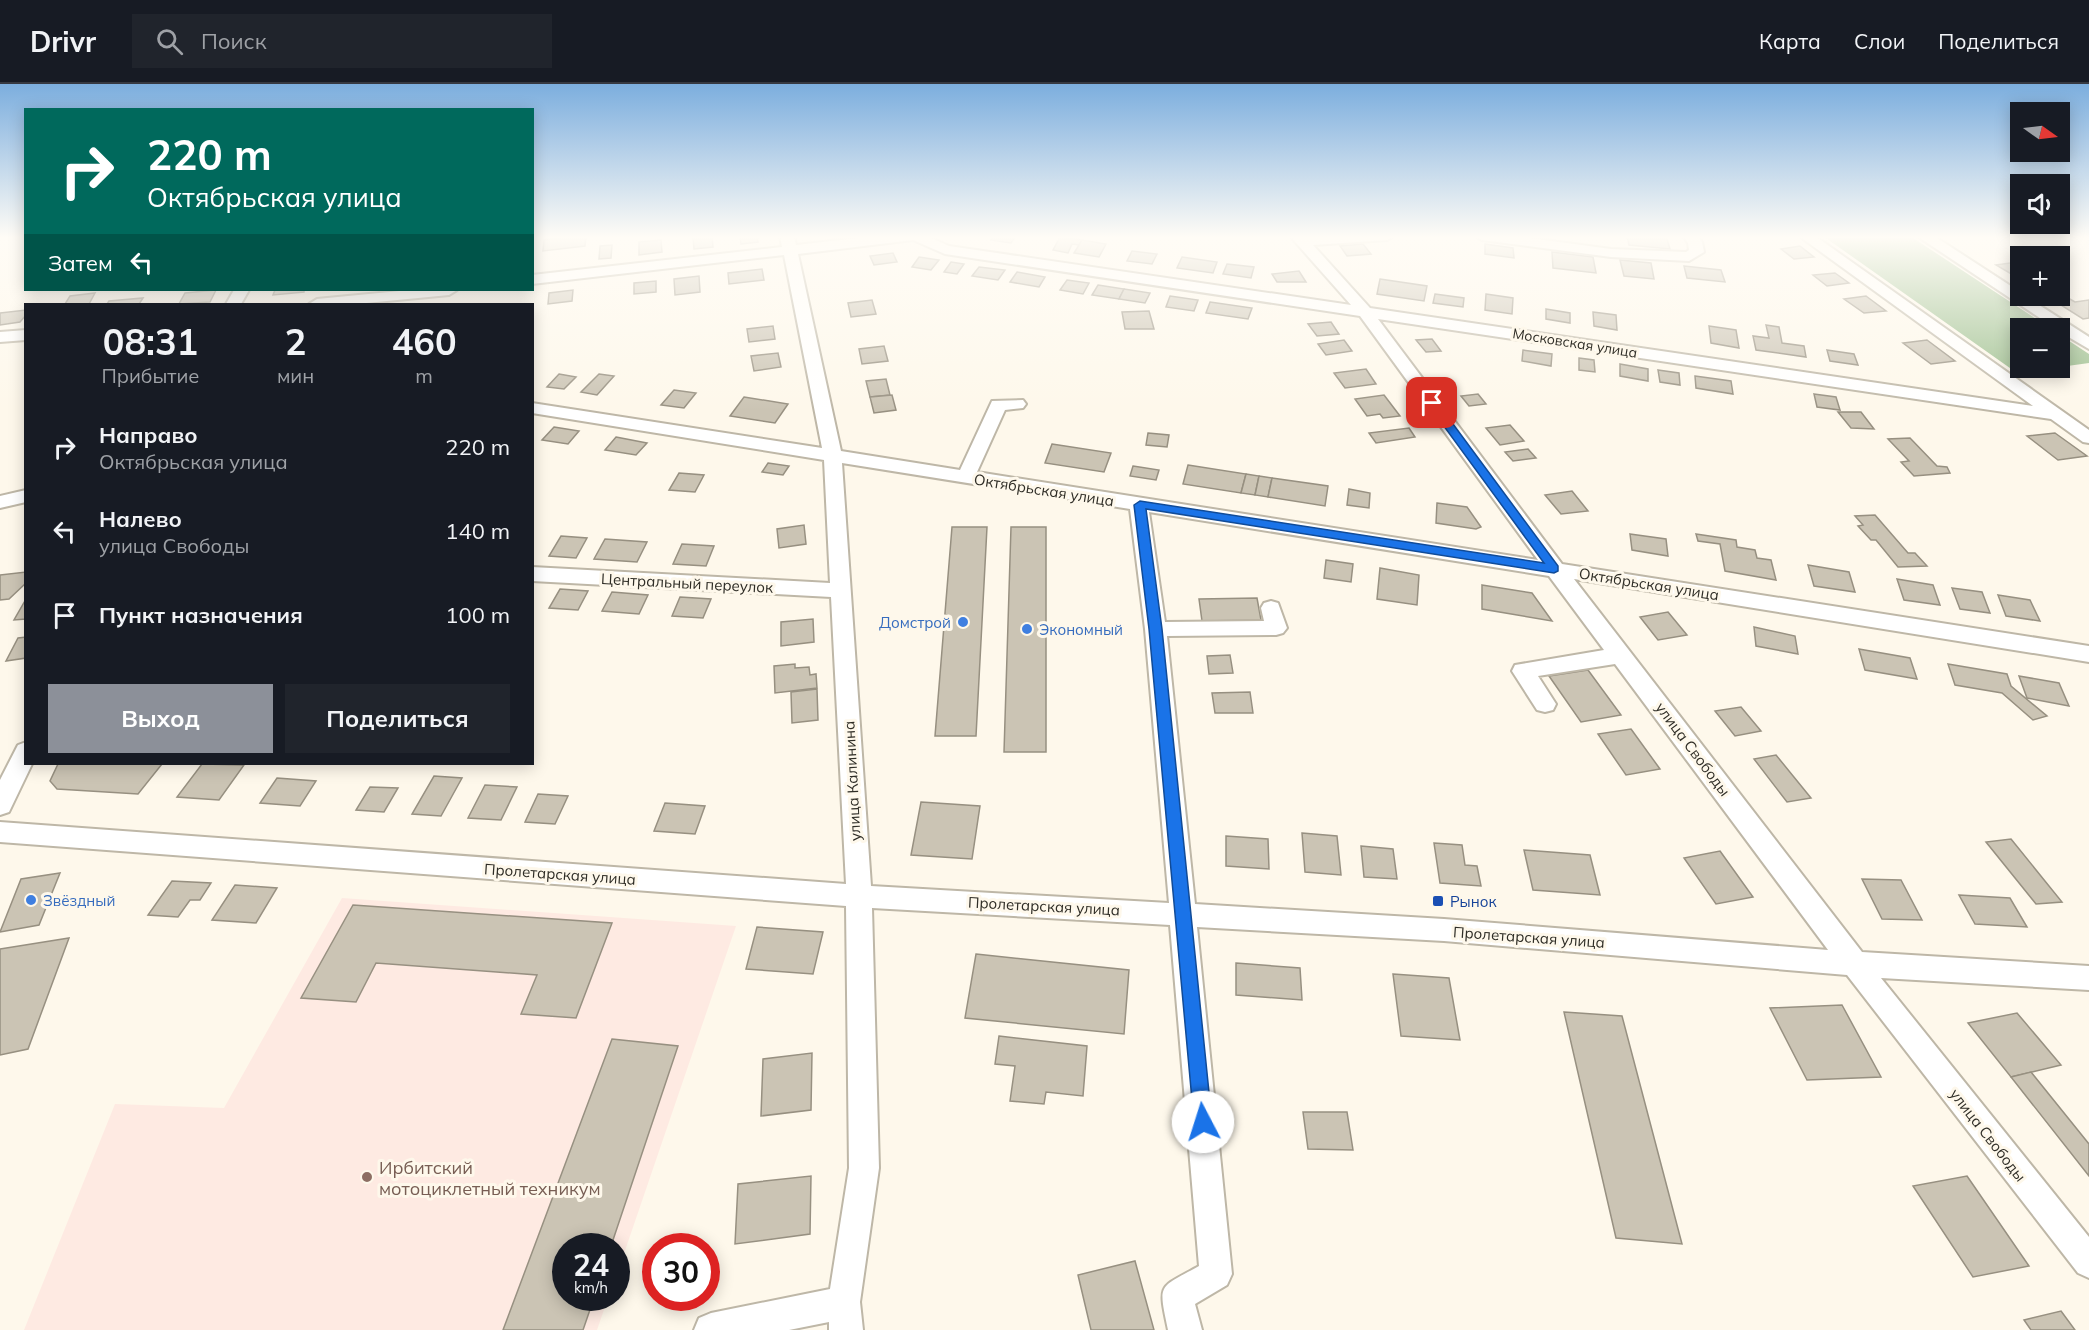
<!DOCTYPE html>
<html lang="ru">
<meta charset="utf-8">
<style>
:root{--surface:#171b24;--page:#20242c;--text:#f1f3f6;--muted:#9ea1a6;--line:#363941;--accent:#8c9099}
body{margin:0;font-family:Mulish,sans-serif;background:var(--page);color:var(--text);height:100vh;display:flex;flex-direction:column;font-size:22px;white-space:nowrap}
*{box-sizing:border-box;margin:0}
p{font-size:20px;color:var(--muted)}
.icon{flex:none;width:33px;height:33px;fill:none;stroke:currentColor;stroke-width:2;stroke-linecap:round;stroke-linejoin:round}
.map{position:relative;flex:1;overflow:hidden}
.side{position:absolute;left:24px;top:219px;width:510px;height:462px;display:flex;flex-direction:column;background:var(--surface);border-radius:0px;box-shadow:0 3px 15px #0003}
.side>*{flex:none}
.hud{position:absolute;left:24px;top:24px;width:510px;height:183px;border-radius:0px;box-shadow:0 3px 15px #0003;background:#00695c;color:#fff;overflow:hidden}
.needle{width:39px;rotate:104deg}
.controls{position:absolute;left:2010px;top:18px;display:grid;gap:12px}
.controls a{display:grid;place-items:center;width:60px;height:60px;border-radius:0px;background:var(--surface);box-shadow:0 3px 15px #0003;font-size:30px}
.speed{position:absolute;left:552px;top:1149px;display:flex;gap:12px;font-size:30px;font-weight:700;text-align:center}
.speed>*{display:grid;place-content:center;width:78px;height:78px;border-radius:50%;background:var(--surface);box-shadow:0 3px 15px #0003;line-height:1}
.speed small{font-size:15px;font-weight:400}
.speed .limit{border:9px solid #d22;background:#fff;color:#111}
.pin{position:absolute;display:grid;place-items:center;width:51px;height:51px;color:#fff;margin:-26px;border-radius:12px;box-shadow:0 3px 9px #0006}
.me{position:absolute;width:66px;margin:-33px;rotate:355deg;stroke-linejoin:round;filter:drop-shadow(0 0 4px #0008)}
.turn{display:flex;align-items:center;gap:21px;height:126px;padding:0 24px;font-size:27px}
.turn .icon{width:78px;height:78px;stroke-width:2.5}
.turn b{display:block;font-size:42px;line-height:51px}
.then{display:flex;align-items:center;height:57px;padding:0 24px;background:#0003;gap:12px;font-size:22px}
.eta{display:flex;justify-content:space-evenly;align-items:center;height:102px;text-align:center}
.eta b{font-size:36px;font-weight:700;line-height:42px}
.primary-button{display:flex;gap:12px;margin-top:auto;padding:12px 24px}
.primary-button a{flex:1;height:69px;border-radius:0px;background:var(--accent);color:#fff;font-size:24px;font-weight:700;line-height:69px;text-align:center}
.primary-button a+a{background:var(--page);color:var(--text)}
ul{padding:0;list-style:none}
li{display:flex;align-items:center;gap:18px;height:84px;padding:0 24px}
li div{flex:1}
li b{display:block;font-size:22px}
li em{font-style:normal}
header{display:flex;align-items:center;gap:36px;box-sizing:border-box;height:84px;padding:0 30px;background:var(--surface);border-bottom:2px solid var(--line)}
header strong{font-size:28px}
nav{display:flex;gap:33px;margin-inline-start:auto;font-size:21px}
.search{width:420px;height:54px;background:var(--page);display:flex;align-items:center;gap:15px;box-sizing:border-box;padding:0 21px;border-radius:0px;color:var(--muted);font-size:22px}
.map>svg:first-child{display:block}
.education{fill:#feeae2}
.forest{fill:#9cbf8e}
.building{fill:#cbc4b4;stroke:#979081;stroke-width:1.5}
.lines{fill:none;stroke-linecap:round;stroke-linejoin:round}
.minor-casing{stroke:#beb7a7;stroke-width:4}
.minor{fill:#fff;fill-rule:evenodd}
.route{fill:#1a73e8;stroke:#114b97;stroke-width:1.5}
.shop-dot{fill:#3f7fe0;stroke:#fef8eb;stroke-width:2}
.transit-dot{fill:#1a4fb4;stroke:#fef8eb;stroke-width:2}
.education-dot{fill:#8d6e63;stroke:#fef8eb;stroke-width:2}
.labels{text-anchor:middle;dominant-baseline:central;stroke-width:6;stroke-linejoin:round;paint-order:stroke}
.far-street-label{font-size:14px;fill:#2f2d26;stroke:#fef8eb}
.street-label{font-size:15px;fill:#2f2d26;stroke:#fef8eb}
.shop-label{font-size:15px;fill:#366cbe;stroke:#fef8eb;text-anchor:start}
.transit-label{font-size:15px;fill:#164399;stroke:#fef8eb;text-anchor:start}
.near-education-label{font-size:18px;fill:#785e54;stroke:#fef8eb;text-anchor:start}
</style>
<header>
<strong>Drivr</strong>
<div class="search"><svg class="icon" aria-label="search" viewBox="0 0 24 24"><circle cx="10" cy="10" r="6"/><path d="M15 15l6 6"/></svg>Поиск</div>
<nav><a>Карта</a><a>Слои</a><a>Поделиться</a></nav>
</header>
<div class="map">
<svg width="2089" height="1246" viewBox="0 0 2089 1246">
<rect width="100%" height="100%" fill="#fef8eb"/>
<path class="education" d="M342 814 736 842 617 1190 616 1162H566V1214H608L597 1246H24L115 1020 224 1024Z"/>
<g class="forest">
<path d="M1823 152H1910L2050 244H2020V284H2058L2017 289Z"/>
<path d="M2060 251 2089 270V279L2060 283Z"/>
</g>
<g class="building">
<path d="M560 152H586L585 162 543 167 544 156 559 154Z"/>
<path d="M712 152 713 163 694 165 693 153Z"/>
<path d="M740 152H757L758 158 741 160Z"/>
<path d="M994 152H1016L1011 159 991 156Z"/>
<path d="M1627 152H1666L1670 165 1629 161Z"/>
<path d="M1060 153 1082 156 1079 161 1072 160 1068 169 1053 166Z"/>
<path d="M661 156 662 168 639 171V158Z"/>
<path d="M1082 156 1106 160 1099 173 1074 169Z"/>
<path d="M1363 160 1371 170 1347 172 1340 162Z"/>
<path d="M1485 160 1513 164 1514 174 1485 170Z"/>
<path d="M612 161 611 174 599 175 600 162Z"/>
<path d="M1800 162 1814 173 1794 175 1781 165Z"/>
<path d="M1132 167 1157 170 1152 180 1127 177Z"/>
<path d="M1552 168 1593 173 1596 189 1553 184Z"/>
<path d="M893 169 897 178 874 181 870 172Z"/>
<path d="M919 173 939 176 931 186 912 183Z"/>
<path d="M1182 173 1217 178 1213 189 1177 184Z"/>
<path d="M1620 176 1651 179 1654 195 1624 192Z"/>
<path d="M951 178 964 180 957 190 944 188Z"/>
<path d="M2010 179 2020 186V190L2013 191 1996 181Z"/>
<path d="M1227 180 1254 183 1251 194 1223 190Z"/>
<path d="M1684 182 1721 186 1725 198 1687 194Z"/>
<path d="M979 183 1005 186 998 196 972 192Z"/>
<path d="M762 185 764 196 729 200 728 189Z"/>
<path d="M1299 187 1306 198H1277L1272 190Z"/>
<path d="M1017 188 1045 193 1039 203 1010 198Z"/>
<path d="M1835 189 1849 199 1827 202 1813 191Z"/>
<path d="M699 192 700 208 675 211 674 195Z"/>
<path d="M1380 195 1427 202 1424 217 1377 210Z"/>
<path d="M1067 196 1089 199 1083 210 1060 206Z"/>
<path d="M656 197V208L634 210V199Z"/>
<path d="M1098 201 1124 205 1119 215 1092 211Z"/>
<path d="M1124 205 1150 209 1145 219 1119 215Z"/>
<path d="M216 206 210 218 179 220 185 209Z"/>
<path d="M275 206H304V208L273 211Z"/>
<path d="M573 206 572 217 548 220 549 209Z"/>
<path d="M95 209 89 220H65L70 212Z"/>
<path d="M1435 210 1464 214 1463 223 1433 219Z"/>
<path d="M1486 210 1513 214 1512 230 1485 226Z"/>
<path d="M1170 212 1198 216 1194 227 1166 223Z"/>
<path d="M1866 212 1886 227 1864 229 1844 215Z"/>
<path d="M143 214 139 220H107L109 217Z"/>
<path d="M2068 214 2075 218 2089 216V234L2083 235 2053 216Z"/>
<path d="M872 216 876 230 851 233 848 219Z"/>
<path d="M1210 218 1252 224 1248 235 1206 229Z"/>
<path d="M1546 225 1570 229V239L1546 235Z"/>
<path d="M26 226V231L20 238 0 241V229Z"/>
<path d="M1149 227 1154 245H1125L1122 228Z"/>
<path d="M1593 228 1616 231 1617 246 1594 242Z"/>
<path d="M1331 238 1339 250 1317 252 1308 240Z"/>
<path d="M1766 241 1779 243 1782 259 1804 262 1806 273 1756 266 1753 252 1769 254Z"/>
<path d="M773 242 775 255 749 258 747 245Z"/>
<path d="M1709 242 1736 246 1739 264 1711 259Z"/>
<path d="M1432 255 1441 267 1426 268 1416 256Z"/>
<path d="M1344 256 1352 267 1326 271 1318 260Z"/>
<path d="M1927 256 1955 277 1931 280 1903 259Z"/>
<path d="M884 262 888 277 862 280 859 265Z"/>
<path d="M1523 266 1552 270 1551 282 1522 277Z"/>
<path d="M1827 266 1854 270 1858 281 1830 277Z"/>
<path d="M778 269 781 283 754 287 751 272Z"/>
<path d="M1579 274 1594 276 1595 288 1579 286Z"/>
<path d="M1620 280 1648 285V297L1620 292Z"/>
<path d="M1366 285 1376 300 1345 304 1334 289Z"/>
<path d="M1658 286 1679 289 1680 301 1660 298Z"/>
<path d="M559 290 576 293 564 305 547 303Z"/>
<path d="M599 290 614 292 597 311 581 308Z"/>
<path d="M1695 292 1731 297 1733 310 1696 304Z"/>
<path d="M886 295 890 311 870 313 866 297Z"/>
<path d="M674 306 696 309 684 324 661 321Z"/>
<path d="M1478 310 1486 320 1469 322 1461 312Z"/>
<path d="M1814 310 1836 313 1840 326 1817 323Z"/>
<path d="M892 311 896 326 874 329 870 313Z"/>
<path d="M1384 311 1400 332 1383 334 1380 330 1367 332 1355 315Z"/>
<path d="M744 313 788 320 775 339 730 332Z"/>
<path d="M1838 328H1861L1874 345 1851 344Z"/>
<path d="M1510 341 1524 357 1500 361 1486 344Z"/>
<path d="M554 343 579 347 568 360 542 356Z"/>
<path d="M1409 344 1415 353 1376 359 1369 349Z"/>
<path d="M1148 349 1169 351 1167 363 1146 361Z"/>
<path d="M2055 349 2087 372 2058 376 2027 352Z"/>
<path d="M616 353 647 359 636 371 605 366Z"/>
<path d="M1910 354 1937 382 1947 383 1950 389 1914 392 1901 378 1909 377 1888 355Z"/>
<path d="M1052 360 1111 369 1104 388 1045 379Z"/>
<path d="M1528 365 1536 374 1513 377 1505 368Z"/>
<path d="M768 379 789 382 783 391 762 388Z"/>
<path d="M1188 381 1246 390 1241 409 1183 400Z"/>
<path d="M1133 382 1159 386 1156 396 1130 392Z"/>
<path d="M679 389 704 391 695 408 669 406Z"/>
<path d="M1246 390 1259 392 1255 411 1241 409Z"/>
<path d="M1259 392 1272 394 1268 413 1255 411Z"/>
<path d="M1272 394 1328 402 1325 422 1268 413Z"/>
<path d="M1349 405 1370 409 1369 424 1347 421Z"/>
<path d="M1572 407 1588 427 1561 430 1545 411Z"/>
<path d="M1437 419 1467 423 1481 443 1476 445 1436 439Z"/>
<path d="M1875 431 1908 469H1915L1927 482 1898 483 1876 456H1871L1858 442 1863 441 1855 432Z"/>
<path d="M804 441 806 460 779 464 777 445Z"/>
<path d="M952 443H987L976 652H935Z"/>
<path d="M1011 443H1046V668H1004Z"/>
<path d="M1630 450 1666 455 1668 472 1632 466Z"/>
<path d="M1696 450 1736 456 1737 463 1755 466 1757 474 1771 476 1776 496 1725 487 1720 460 1698 457Z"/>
<path d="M561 452 587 454 576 474 549 472Z"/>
<path d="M605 455 647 458 637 478 594 475Z"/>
<path d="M682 460 714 462 706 482 673 480Z"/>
<path d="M1326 476 1353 480 1351 498 1324 494Z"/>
<path d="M1808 481 1849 488 1855 508 1814 502Z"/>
<path d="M1380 484 1419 491 1417 521 1377 515Z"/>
<path d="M26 488V499L9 515 0 516V491Z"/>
<path d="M1897 495 1933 501 1940 521 1904 516Z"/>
<path d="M1482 501 1532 509 1552 537 1482 525Z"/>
<path d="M1952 504 1982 508 1990 529 1960 525Z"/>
<path d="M560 505 588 507 578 526 549 524Z"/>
<path d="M612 508 648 511 639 530 602 527Z"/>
<path d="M1998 511 2030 516 2040 537 2006 532Z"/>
<path d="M680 513 711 515 703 534 672 532Z"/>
<path d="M1257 514 1261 536 1202 537 1199 515Z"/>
<path d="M26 515V535L14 536Z"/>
<path d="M1668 528 1687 551 1658 556 1640 533Z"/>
<path d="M813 535 814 558 781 562V538Z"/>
<path d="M1754 543 1795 552 1798 570 1756 562Z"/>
<path d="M26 553V574L6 577 18 554Z"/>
<path d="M1859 565 1910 574 1917 595 1865 586Z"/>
<path d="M1230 571 1233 589 1209 590 1207 572Z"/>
<path d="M795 580V584L809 583 810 591 816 590 817 604 775 609 774 582Z"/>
<path d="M1948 580 2007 590 2011 602 2047 632 2033 636 2002 609 1955 601Z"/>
<path d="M1588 586 1621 631 1581 638 1549 592Z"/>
<path d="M2019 592 2059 599 2069 622 2027 614Z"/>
<path d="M817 605 818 636 792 639 791 608Z"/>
<path d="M1250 608 1253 629H1215L1212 609Z"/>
<path d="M1741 623 1761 647 1735 652 1715 627Z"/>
<path d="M1631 645 1660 685 1626 691 1598 650Z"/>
<path d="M1776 671 1811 714 1787 718 1754 675Z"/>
<path d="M58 680H162L138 710 57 705 50 697Z"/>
<path d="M202 680 244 681 219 716 177 713Z"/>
<path d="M434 692 462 694 441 732 412 730Z"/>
<path d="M277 694 316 697 300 722 260 719Z"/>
<path d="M485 701 517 703 501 736 468 734Z"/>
<path d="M370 703 398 704 384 728 356 726Z"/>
<path d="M538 710 568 712 555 740 525 738Z"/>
<path d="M921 718 980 722 972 775 911 771Z"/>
<path d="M665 719 705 722 695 750 654 747Z"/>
<path d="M1302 749 1337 752 1341 791 1305 788Z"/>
<path d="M1226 752 1268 755 1269 785 1226 782Z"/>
<path d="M2011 755 2062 818 2036 820 1986 758Z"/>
<path d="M1434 759 1462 761 1465 781 1477 782 1481 802 1440 799Z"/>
<path d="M1361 762 1393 765 1397 795 1364 793Z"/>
<path d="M1524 766 1590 771 1600 811 1533 806Z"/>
<path d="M1720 767 1753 813 1716 820 1684 774Z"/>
<path d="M60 789 39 841 0 848 21 795Z"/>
<path d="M1862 795 1901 796 1922 836 1882 835Z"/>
<path d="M172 797 211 799 200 816H190L178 833 148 831Z"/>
<path d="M235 801 277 804 256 839 212 836Z"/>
<path d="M1959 811 2010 814 2027 843 1975 840Z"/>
<path d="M353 821 612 839 576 934 521 930 537 891 376 879 356 918 301 914Z"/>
<path d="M757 843 823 848 813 890 746 885Z"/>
<path d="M69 854 28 965 0 971V865Z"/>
<path d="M976 870 1129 886 1124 950 965 934Z"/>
<path d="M1236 879 1300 884 1302 916 1236 911Z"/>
<path d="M1393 890 1449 894 1460 956 1401 952Z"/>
<path d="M1842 921 1881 993 1807 996 1770 924Z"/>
<path d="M1564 928 1622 932 1682 1160 1616 1154Z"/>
<path d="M2017 929 2061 981 2011 993 1968 939Z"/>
<path d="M999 952 1087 962 1083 1012 1046 1008 1044 1020 1010 1017 1015 982 995 980Z"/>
<path d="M612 955 678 962 611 1162H566V1214H594L583 1246H503Z"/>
<path d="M812 969 811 1026 761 1032 763 975Z"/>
<path d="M2031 988 2089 1060V1092L2011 993Z"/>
<path d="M1303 1028H1347L1353 1066 1308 1065Z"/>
<path d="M811 1092 810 1150 735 1160 738 1100Z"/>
<path d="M1967 1092 2029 1182 1973 1193 1913 1102Z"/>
<path d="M1135 1177 1154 1246H1091L1078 1191Z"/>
<path d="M2061 1227 2075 1246H2031L2024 1236Z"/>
</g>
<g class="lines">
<g class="minor-casing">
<g id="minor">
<path d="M780 152H794L796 161 876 152H927L949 162 1351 221 1290 152H1394L1387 156 1313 161 1370 224 2033 322 1799 152H1815L2089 346V359L2083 358 2051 335 1378 235 1562 480 2089 562V578L1574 495 1862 868 2089 882V906L1881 894 2089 1153V1194L2078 1189 1847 891 1444 857 1197 843 1232 1190 1227 1201 1195 1220 1202 1246H1168C1158 1198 1158 1205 1199 1182L1170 841 872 824 879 1084 860 1218 863 1246H829V1238L789 1246H694L699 1234 711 1229 830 1205 849 1084 846 822 0 758V738L846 800 831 513 532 497V483L830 499 824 376 532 329V319L822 364 784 171 532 200V191L782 163ZM913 156 945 170 1360 232 1538 476 977 388 1005 326 1023 324 1026 320 1023 316 992 317 960 386 841 367 798 170ZM842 379 1130 425 1145 545 1169 819 871 802ZM1149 428 1549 492 1604 566 1515 581 1512 587 1537 626 1545 628 1553 626 1556 620 1538 592 1615 580 1828 866 1444 835 1195 820 1167 552 1276 551 1283 549 1287 544 1278 519 1271 517 1264 519 1261 524 1264 537 1165 538Z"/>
<path d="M1475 152H1515L1611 165 1686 168 1689 166 1688 159 1683 152H1698L1702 158 1704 168 1689 177 1611 173 1482 156Z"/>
<path d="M1917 152H1934L2020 208V212H2025L2089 253V265L2060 248V244H2055Z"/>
<path d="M234 206H249L241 220H226Z"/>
<path d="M410 206H457L449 211 356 220H309L317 215Z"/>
<path d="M26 246V256L0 258V248Z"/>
<path d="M26 406V418L0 424V412Z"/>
<path d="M26 658V680H32L9 728 0 731V696L18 661Z"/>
</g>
</g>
<use href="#minor" class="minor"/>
</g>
<linearGradient id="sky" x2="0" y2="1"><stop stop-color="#7caede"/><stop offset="0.47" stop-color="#fffcf6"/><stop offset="1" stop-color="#fffcf6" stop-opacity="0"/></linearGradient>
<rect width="2089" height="326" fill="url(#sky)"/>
<path class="route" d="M1432 316 1436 317 1558 482V487L1554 489 1146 425 1162 545 1212 1038 1209 1044 1203 1047 1196 1044 1194 1038 1149 545 1134 421 1140 417 1544 479 1427 319Z"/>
<g class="shop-dot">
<circle cx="963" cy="538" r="6"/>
<circle cx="1027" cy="545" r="6"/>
<circle cx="31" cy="816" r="6"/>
</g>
<rect class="transit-dot" x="1432" y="811" width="12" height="12" rx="3"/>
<circle class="education-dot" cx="367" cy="1093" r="6"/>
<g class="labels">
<g class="far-street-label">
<text transform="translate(1575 259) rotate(9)">Московская улица</text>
</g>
<g class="street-label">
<text transform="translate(1044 406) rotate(9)">Октябрьская улица</text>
<text transform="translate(687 499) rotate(3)">Центральный переулок</text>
<text transform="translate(1649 500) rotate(9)">Октябрьская улица</text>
<text transform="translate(1693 665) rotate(53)">улица Свободы</text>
<text transform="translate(852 697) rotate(-93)">улица Калинина</text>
<text transform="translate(560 790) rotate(4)">Пролетарская улица</text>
<text transform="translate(1044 822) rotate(3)">Пролетарская улица</text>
<text transform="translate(1529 853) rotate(4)">Пролетарская улица</text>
<text transform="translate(1988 1051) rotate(52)">улица Свободы</text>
</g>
<g class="shop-label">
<text x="951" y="538" text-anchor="end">Домстрой</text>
<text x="1039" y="545">Экономный</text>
<text x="43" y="816">Звёздный</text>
</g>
<g class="transit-label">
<text x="1450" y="817">Рынок</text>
</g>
<g class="near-education-label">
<text x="379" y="1083">Ирбитский<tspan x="379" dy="21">мотоциклетный техникум</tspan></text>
</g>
</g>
</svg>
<div class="controls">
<a><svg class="needle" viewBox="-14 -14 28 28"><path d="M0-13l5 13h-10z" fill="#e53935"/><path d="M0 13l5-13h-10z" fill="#9ea1a6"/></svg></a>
<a><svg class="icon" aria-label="sound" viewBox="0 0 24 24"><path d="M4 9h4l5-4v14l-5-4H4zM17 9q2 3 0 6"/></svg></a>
<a>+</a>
<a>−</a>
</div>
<div class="speed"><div>24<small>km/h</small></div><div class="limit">30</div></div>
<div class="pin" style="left:1432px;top:319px;background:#d93025"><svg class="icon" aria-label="arrive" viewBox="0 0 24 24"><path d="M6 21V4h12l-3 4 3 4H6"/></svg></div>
<svg class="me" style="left:1203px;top:1038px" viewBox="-20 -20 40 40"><circle r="19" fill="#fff"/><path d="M0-13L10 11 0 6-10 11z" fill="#1a73e8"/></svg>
<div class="hud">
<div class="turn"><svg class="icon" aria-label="right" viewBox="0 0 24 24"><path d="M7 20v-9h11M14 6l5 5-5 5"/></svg><div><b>220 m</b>Октябрьская улица</div></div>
<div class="then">Затем<svg class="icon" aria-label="left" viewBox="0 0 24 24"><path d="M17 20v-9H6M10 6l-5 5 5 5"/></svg></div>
</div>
<section class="side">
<div class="eta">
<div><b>08:31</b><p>Прибытие</p></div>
<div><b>2</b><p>мин</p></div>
<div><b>460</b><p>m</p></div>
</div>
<ul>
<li><svg class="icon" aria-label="right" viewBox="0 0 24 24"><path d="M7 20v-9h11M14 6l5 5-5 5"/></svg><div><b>Направо</b><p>Октябрьская улица</p></div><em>220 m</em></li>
<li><svg class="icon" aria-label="left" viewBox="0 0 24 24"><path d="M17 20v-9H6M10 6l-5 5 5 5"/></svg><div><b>Налево</b><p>улица Свободы</p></div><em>140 m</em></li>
<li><svg class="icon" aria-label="arrive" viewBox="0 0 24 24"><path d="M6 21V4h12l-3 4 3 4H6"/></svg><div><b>Пункт назначения</b></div><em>100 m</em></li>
</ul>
<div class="primary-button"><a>Выход</a><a>Поделиться</a></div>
</section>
</div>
